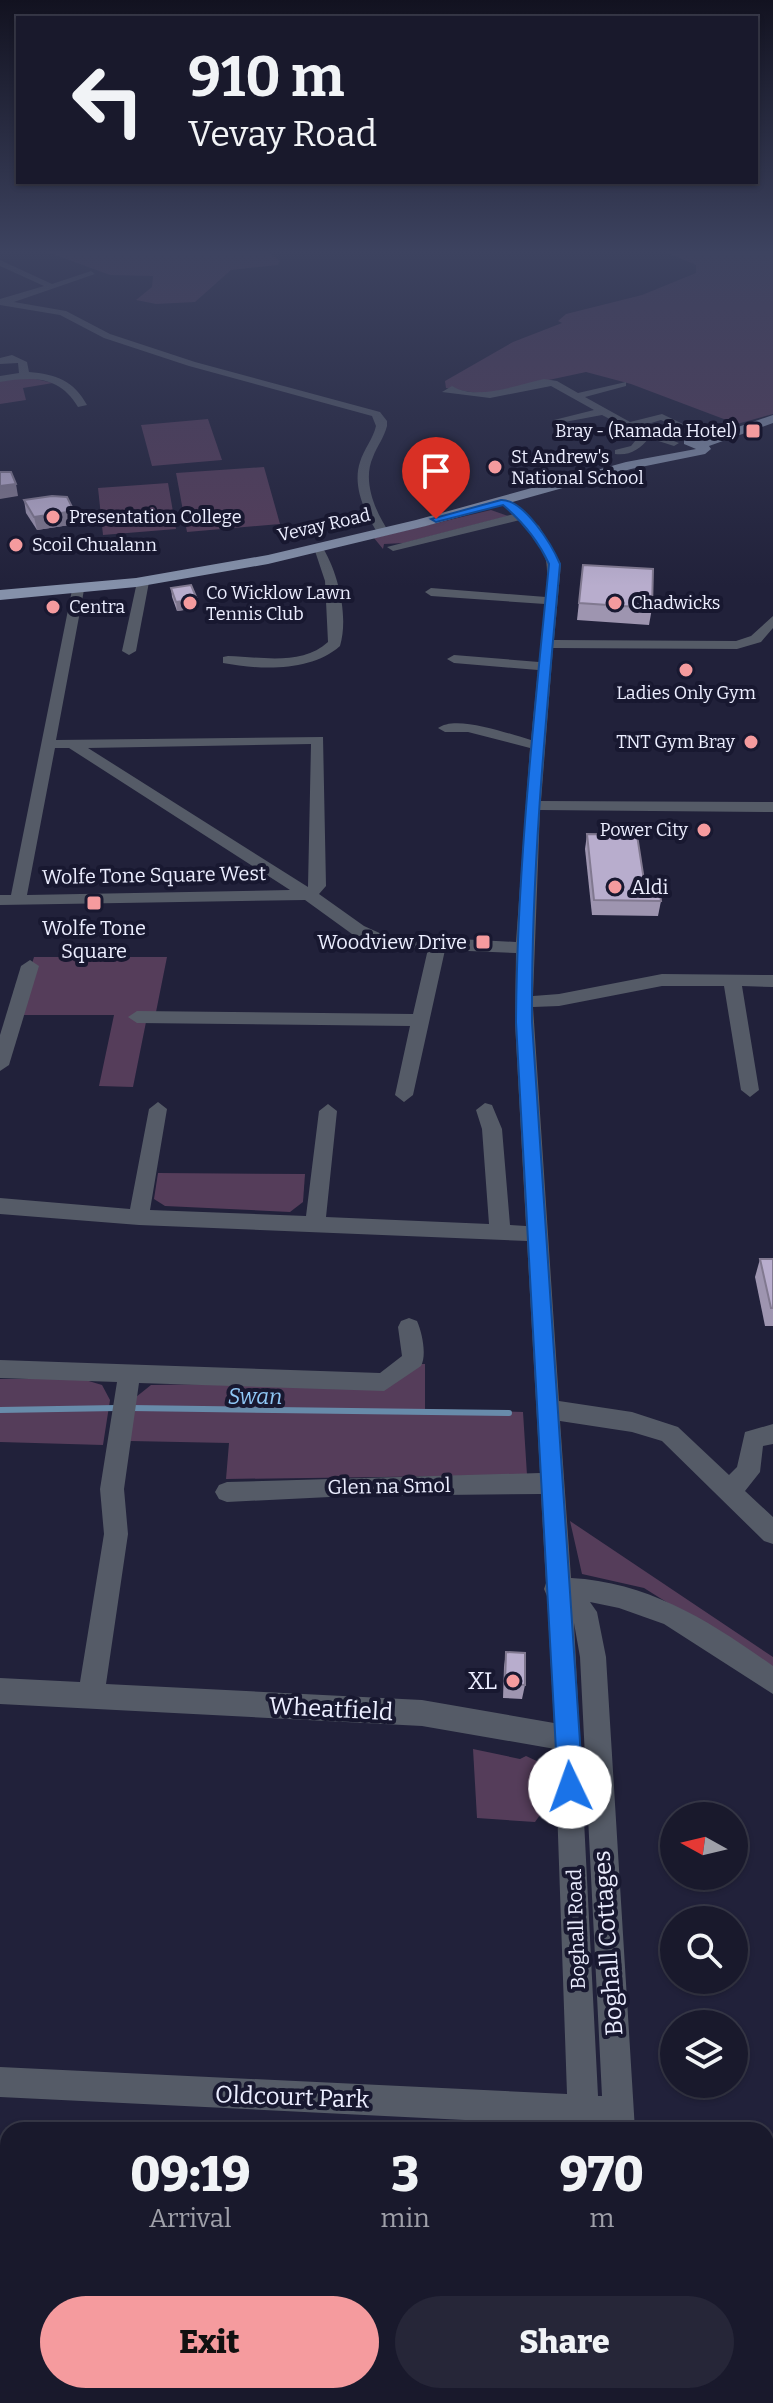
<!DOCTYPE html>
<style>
:root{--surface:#19192c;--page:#262638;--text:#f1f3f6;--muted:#9fa0a9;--line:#373848;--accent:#f59b9e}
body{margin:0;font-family:Bitter,serif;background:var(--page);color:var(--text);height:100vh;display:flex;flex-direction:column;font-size:30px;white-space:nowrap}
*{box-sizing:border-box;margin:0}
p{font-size:26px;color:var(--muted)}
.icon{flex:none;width:44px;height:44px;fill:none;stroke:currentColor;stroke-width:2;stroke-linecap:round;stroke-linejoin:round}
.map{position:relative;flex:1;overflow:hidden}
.sheet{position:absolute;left:0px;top:2122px;width:774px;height:282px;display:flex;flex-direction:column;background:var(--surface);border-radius:24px 24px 0 0;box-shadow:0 2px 6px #0004,0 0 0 2px var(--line)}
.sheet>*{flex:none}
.guide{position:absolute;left:16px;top:16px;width:742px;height:168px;border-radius:0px;box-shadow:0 2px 6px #0004,0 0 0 2px var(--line);background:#19192c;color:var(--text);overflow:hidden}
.needle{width:52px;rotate:278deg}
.tools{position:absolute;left:660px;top:1802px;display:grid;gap:16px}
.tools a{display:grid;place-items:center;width:88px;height:88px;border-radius:50%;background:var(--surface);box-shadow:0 2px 6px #0004,0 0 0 2px var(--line);font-size:40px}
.pin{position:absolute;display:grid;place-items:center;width:68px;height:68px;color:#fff;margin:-82px -34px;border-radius:50% 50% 50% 0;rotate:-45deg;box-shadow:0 0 8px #0007}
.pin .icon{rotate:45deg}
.me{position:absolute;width:88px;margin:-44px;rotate:357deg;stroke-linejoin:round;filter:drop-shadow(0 0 6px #0008)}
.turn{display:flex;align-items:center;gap:28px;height:168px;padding:0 40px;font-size:36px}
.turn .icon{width:104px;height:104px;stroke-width:2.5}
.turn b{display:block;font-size:56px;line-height:68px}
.eta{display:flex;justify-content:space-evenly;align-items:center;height:136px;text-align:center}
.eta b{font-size:48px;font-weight:800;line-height:56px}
.primary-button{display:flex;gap:16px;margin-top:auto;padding:16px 40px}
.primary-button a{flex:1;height:92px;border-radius:48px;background:var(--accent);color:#111;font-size:32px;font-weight:800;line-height:92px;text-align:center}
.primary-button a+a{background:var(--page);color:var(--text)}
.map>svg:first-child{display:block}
.green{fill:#553d5a}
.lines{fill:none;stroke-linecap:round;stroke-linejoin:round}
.stream{stroke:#688baa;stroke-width:6}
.minor{fill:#555b67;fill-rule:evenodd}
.major{fill:#8591aa;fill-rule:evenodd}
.wall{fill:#9e95b0}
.shaded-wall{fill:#817990}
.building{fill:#b8adcd;stroke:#817990;stroke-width:2}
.route{fill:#1a73e8;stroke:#114b97;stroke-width:2}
.poi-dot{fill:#f59b9e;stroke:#181830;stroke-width:3}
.labels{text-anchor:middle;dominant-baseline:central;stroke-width:8;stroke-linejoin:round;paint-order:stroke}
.far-poi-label{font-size:18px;fill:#eceeff;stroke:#181830;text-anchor:start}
.far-street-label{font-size:18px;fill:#eceeff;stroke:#181830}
.street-label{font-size:20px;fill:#eceeff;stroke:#181830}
.poi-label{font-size:20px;fill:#eceeff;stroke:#181830;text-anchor:start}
.water-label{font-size:22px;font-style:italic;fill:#8fc7f5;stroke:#181830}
.near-poi-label{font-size:24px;fill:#eceeff;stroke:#181830;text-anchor:end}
.near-street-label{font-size:24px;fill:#eceeff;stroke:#181830}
</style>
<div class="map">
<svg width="773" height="2403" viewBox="0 0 773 2403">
<rect width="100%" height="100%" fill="#21213a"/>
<g class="green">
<path d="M42 250H265L280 261 278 265 231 270 195 302 156 304 136 300 152 287 153 276 110 275Z"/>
<path d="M670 250H773V414L737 424 631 384 586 372 483 394 446 388 445 381 513 342 562 323 558 321 566 314 642 295 696 273V265L668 253Z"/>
<path d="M27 377 53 383 23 388 26 400 0 404V381Z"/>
<path d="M208 419 222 460 152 466 141 425Z"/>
<path d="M264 467 280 524 187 532 176 473Z"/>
<path d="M168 483 176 529 103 535 98 488Z"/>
<path d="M491 510 508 516 404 543 384 544 383 549 374 538Z"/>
<path d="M34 957H167L155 1017H147L133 1087 99 1086 114 1015H16Z"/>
<path d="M158 1173 305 1174 303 1202 290 1212 165 1206 154 1199Z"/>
<path d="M418 1364H425V1409L523 1412 527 1475 226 1479 229 1443 130 1441 136 1397 151 1385 398 1381Z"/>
<path d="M0 1379H82L102 1385 110 1400 103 1445 0 1442Z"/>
<path d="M570 1521 773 1657V1669L644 1588 582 1574Z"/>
<path d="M473 1749 520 1759 526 1756 539 1762 540 1815 535 1822 477 1818Z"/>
</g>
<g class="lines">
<g class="stream">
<path d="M131 1408 509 1413"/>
<path d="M0 1410 117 1408"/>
</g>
<g class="minor">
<path d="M0 260 52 284 91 271 95 274 14 302 66 311 110 334 195 362 380 412 387 421V426C384 438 377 446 373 457 362 481 375 511 389 532L387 535H379C365 514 352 486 360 462 364 449 373 439 376 426L372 416 189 366 104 338 60 315 0 305V299L44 286 0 266Z"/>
<path d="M12 355 27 362 29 372C56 374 74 381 87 405L78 407C60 376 33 376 0 382V376L19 373 18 363 0 364V358Z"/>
<path d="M544 379 557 381 578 393 626 382V386L585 397 630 422 662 414 698 431 681 436 684 431 661 420 638 427 679 443 674 446 649 438C640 449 630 456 615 454V450L631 446 640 435 602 415 554 424V420L594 410 551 386 490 398 442 392 452 386C476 401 517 385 544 379Z"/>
<path d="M505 499 539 526 561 564 554 640 736 641 751 636 773 616V628L761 642 737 649 553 648 541 801 773 802V812L540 810 533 996 559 994 662 974 773 975V987L742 986 759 1090 750 1097 741 1090 724 986H662L559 1006 533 1007 559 1401 632 1412 678 1427 729 1475 737 1467 745 1432 773 1424V1444L763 1446 760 1472 745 1491 773 1517V1544L764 1541 662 1441 632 1432 560 1421 571 1578C649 1582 711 1622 773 1666V1694L664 1624 619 1608 590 1602 597 1612 606 1657 635 2130H603L600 2127V2130H568V2125L0 2097V2067L567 2094 555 1749 422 1726 0 1704V1678L80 1682 104 1534 100 1489 117 1382 0 1378V1360L380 1373 402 1356 398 1327 401 1321 409 1318 417 1321C422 1332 427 1355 421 1366L384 1391 139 1383 124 1489 128 1534 106 1684 422 1700 554 1723 547 1596 544 1589 546 1583 541 1494 350 1496 227 1502 219 1499 215 1492 219 1485 227 1482 540 1473 527 1241 139 1225 0 1214V1198L130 1209 149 1109 158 1102 167 1109 150 1210 306 1216 319 1111 328 1104 337 1111 326 1217 489 1224 482 1129 476 1110 485 1103 492 1105 502 1129 510 1225 526 1226 515 1022 516 953 445 950 413 1095 404 1102 395 1095 410 1026 137 1023 128 1017 137 1011 413 1014 428 949 375 944 352 934 305 900 0 905V895H11L72 590 78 586 84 590 56 740 323 737 326 886 319 894 364 926 384 935 516 942 530 748 468 732H445L438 728C456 714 509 734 531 740L538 670 454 663 447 659 454 655 539 662 545 604 431 596 425 592 431 588 546 597C549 559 548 548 520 520L393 551 387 547 514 514 499 502ZM311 744 308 887 88 748ZM55 748H69L290 890 27 895ZM574 1623 580 1657 602 2096H598Z"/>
<path d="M313 545H321C338 571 349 616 340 646 311 672 260 670 223 663V657L228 656C261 657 302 666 328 642L325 581Z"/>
<path d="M143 578 149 582 136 651 129 655 122 651 137 582Z"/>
<path d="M30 960 39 966 9 1065 0 1071V1035L21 966Z"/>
<path d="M556 2396H590L589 2403H555Z"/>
<rect x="609" y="2396" width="34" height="7"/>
</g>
<path class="major" d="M773 415V423L709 446 711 449 705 454 631 469 426 526 268 564 136 587 0 600V590L136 578 268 555 416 520 626 462 696 449 684 444V438L700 440Z"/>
</g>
<g class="wall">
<path d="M24 500 74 511 76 524 37 530 26 513Z"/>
<path d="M583 565 652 608 649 625 577 620Z"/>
<path d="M171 588 197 599 198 608 177 611 172 597Z"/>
<path d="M587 834 661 901 658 916 592 915 585 849Z"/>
<path d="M760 1259H773V1326H765L755 1277Z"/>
<path d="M506 1652 525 1685 522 1699 503 1698 504 1667Z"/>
</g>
<g class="shaded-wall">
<path d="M16 484 18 496 0 499V486Z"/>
<path d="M74 511 76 524 37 530 34 517Z"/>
<path d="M197 599 198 608 177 611 176 602Z"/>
</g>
<g class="building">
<path d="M0 472H11L16 484 0 486Z"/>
<path d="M52 496 67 497 74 511 34 517 24 500Z"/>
<path d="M583 565 653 569 652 608 579 603Z"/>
<path d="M191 585 197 599 176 602 171 588Z"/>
<path d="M587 834 637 835 645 887H659L661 901 594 900Z"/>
<path d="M760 1259H773V1308H771Z"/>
<path d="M506 1652 525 1653V1685L505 1683Z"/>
</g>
<linearGradient id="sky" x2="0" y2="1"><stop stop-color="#121220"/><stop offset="0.43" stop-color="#3d4360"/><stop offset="1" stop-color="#3d4360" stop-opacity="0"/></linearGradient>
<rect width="773" height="586" fill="url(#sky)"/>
<path class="route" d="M501 500C524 499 552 545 560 564 546 717 531 869 532 1022L583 1787 579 1796 570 1800 561 1796 558 1787 516 1022C517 869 534 717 549 564 538 540 523 522 503 505L436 522 431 519Z"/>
<g class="poi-dot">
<rect x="745" y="423" width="16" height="16" rx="4"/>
<circle cx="495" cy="467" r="8"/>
<circle cx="53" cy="517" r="8"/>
<circle cx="16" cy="545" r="8"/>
<circle cx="190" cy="603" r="8"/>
<circle cx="615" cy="603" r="8"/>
<circle cx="53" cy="607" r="8"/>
<circle cx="686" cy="670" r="8"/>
<circle cx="751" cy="742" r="8"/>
<circle cx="704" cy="830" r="8"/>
<circle cx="615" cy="887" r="8"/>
<rect x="86" y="895" width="16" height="16" rx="4"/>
<rect x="475" y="934" width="16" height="16" rx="4"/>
<circle cx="513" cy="1681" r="8"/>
</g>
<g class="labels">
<g class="far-poi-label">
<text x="737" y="431" text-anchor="end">Bray - (Ramada Hotel)</text>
<text x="511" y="457">St Andrew's<tspan x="511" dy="21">National School</tspan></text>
<text x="69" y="517">Presentation College</text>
<text x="32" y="545">Scoil Chualann</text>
<text x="206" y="593">Co Wicklow Lawn<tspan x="206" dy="21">Tennis Club</tspan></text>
<text x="631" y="603">Chadwicks</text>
<text x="69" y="607">Centra</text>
<text x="686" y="693" text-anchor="middle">Ladies Only Gym</text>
<text x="735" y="742" text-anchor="end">TNT Gym Bray</text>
<text x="688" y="830" text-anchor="end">Power City</text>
</g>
<g class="far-street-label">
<text transform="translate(324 525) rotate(-13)">Vevay Road</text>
</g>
<g class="street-label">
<text transform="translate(154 875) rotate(-1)">Wolfe Tone Square West</text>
<text transform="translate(389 1486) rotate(-1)">Glen na Smol</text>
<text transform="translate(576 1929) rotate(-92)">Boghall Road</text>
</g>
<g class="poi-label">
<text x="631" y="887">Aldi</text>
<text x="94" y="928" text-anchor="middle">Wolfe Tone<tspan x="94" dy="23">Square</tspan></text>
<text x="467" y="942" text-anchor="end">Woodview Drive</text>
</g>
<g class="water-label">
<text x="255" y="1396">Swan</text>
</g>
<g class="near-poi-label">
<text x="497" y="1681">XL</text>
</g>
<g class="near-street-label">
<text transform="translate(331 1709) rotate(3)">Wheatfield</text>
<text transform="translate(608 1943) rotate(-94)">Boghall Cottages</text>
<text transform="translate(292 2097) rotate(2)">Oldcourt Park</text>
</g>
</g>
</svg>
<div class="tools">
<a><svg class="needle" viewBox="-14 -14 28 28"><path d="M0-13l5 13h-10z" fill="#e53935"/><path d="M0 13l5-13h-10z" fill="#9fa0a9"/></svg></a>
<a><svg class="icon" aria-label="search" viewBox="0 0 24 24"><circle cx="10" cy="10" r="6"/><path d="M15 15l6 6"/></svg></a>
<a><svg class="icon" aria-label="layers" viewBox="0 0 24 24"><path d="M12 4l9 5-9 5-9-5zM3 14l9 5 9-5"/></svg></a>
</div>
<div class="pin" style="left:436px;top:519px;background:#d93025"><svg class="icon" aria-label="arrive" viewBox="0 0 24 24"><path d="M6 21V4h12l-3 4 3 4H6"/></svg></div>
<svg class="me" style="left:570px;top:1787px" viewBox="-20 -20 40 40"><circle r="19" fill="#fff"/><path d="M0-13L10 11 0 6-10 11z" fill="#1a73e8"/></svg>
<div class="guide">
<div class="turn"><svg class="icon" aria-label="left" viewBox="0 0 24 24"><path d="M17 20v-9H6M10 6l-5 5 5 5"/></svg><div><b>910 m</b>Vevay Road</div></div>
</div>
<section class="sheet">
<div class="eta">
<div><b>09:19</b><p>Arrival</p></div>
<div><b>3</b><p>min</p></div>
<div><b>970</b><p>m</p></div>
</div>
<div class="primary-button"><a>Exit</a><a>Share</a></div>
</section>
</div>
